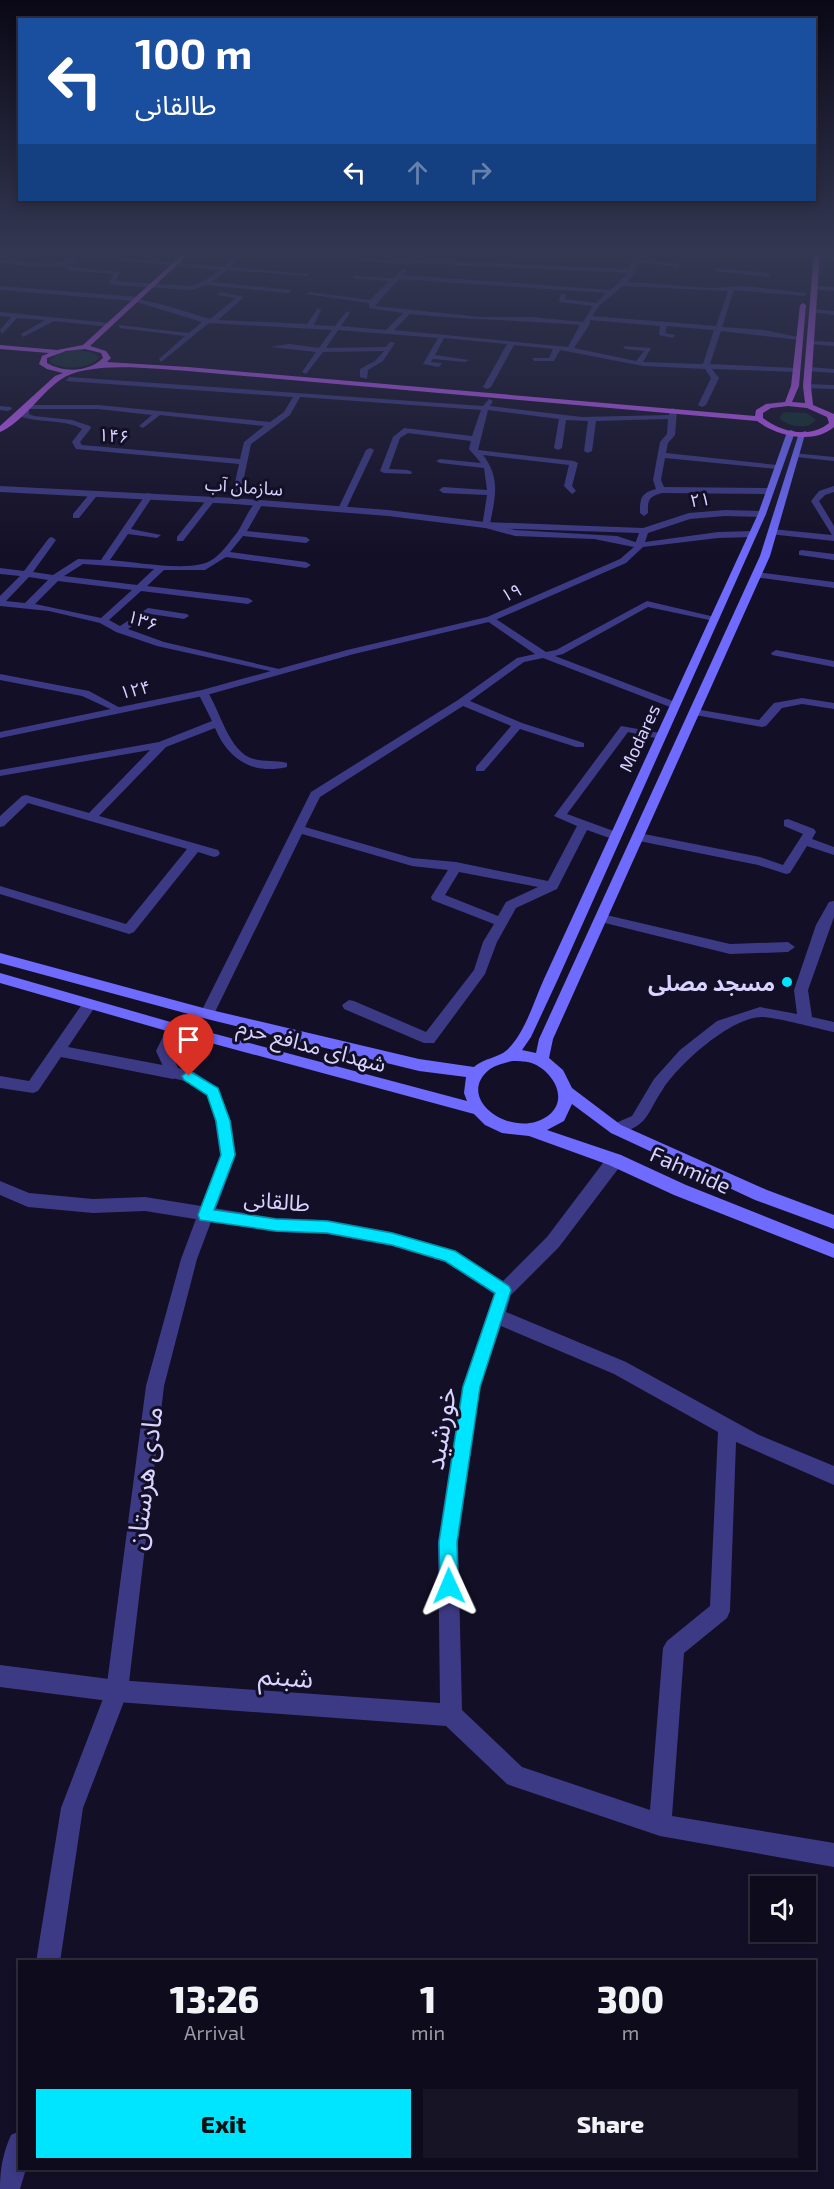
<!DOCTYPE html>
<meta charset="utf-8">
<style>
:root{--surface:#0e0b1c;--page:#171425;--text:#f1f3f6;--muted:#9b9ba3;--line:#2e2b3b;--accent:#00e5ff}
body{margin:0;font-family:"Exo 2","Noto Sans Arabic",sans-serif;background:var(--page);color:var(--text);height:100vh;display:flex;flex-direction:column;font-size:22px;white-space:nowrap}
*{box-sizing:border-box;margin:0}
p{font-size:20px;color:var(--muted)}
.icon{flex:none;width:33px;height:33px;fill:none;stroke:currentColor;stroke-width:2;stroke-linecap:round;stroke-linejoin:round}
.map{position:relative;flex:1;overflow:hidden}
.sheet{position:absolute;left:18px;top:1960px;width:798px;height:210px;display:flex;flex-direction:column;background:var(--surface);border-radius:0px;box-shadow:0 3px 9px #0003,0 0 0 2px var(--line)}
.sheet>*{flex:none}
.guide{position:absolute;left:18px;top:18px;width:798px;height:183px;border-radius:0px;box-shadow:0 3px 9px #0003,0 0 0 2px var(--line);background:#1a4fa0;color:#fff;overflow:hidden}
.controls{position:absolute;left:750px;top:1876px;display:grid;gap:12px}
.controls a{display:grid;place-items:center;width:66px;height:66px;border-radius:0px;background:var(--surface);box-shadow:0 3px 9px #0003,0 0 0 2px var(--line);font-size:30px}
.pin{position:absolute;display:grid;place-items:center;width:51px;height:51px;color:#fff;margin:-62px -26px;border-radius:50% 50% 50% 0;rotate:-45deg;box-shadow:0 0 6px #0007}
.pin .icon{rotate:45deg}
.me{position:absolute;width:66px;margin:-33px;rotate:359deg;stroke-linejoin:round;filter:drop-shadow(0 0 4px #0008)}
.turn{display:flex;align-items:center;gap:21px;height:126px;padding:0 18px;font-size:27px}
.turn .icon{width:78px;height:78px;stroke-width:2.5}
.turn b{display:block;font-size:42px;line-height:51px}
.lanes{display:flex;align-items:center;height:57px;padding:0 18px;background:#0003;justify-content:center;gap:30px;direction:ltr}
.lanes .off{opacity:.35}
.eta{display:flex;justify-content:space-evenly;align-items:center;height:102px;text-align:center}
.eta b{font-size:36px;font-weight:800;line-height:42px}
.action{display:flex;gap:12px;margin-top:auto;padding:12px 18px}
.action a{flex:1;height:69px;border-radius:0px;background:var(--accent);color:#111;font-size:24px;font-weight:800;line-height:69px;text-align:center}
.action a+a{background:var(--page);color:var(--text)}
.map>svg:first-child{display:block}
.green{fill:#12302f}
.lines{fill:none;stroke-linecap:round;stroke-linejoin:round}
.minor{fill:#3d3a85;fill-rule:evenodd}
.tertiary{fill:#3d3a85;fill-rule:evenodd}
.secondary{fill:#6f6bff;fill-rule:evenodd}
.primary{fill:#c25bff;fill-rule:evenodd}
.route{fill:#00e5ff;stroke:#0095a6;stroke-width:1.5}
.poi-dot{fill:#00e5ff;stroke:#130f26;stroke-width:2}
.labels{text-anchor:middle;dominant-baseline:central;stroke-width:6;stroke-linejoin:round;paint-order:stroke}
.far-street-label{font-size:18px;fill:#d9d4ff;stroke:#130f26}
.poi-label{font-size:22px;font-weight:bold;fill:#d9d4ff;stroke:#130f26;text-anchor:end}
.street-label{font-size:22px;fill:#d9d4ff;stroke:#130f26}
.near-street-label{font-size:27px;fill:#d9d4ff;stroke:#130f26}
</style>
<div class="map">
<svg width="834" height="2189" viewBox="0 0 834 2189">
<rect width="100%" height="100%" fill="#130f26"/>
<g class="green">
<path d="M76 350 90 352 98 356V359C86 369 65 370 51 363L50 360 60 353Z"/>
<path d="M784 412 807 413 816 420C808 430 788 427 779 418Z"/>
</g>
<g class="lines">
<g class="minor">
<path d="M57 252 224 267 239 252 287 253 289 256 244 253 230 267 309 274 306 276 227 270 212 282 291 290 289 293 206 285 191 290 112 285 109 283 114 274 70 271 63 266 38 267 0 263V259L49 264 74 259 77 261 69 265 72 267 120 272 116 281 191 286 204 281 220 270 59 255Z"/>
<path d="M591 252H604L588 256 585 254Z"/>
<path d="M640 252H646L638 259 676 263 679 265 678 268 675 270 673 266 637 263 636 271 627 282 712 288 743 286 806 293 804 296 734 290 722 327 764 330 803 338 800 340 721 331 710 364 797 368 800 372 712 369 719 378 706 405 702 407 698 405 711 378 705 369 643 366 560 350 554 361H534L532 358H549L553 349 514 345 491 387 487 389 483 387 507 344 444 338 435 355 469 360 465 362 433 359 431 362 442 363 439 367 423 364 438 338 338 330 326 348 386 347 390 342 395 343 383 361 368 370 367 379 360 377V369L375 361 384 351 323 352 306 374 302 372 316 352 271 347 289 344 319 348 332 330 209 323 161 362 159 359 185 336 120 328 118 325 189 333 202 322 133 301 0 290V286L138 297 141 300 164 305 210 319 236 298 218 295 220 292 244 297 218 320 307 324 318 308 321 310 314 325 335 326 347 311 350 313 341 326 386 330 403 313 369 308V303L306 294 309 292 370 300 389 281 355 279 353 276 393 278 404 268 407 270 402 275 611 290 627 273 412 263 409 265 337 258 340 256 407 261 410 259 629 269 632 258ZM399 279 606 293 596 303 565 299 566 295 561 294 559 302 593 306 583 322 531 317H481L375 306ZM623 286 728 291 716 326 592 316 600 305ZM410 314C467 320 523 320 580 325L568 347 394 330ZM590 320 660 326 659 335 673 338 675 335 665 333 667 326 714 330 703 364 643 362 651 348 623 346 625 349 644 351 636 361 574 348 590 324Z"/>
<path d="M762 252H781L811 256 808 258Z"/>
<path d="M716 268 768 273 771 275 768 277 714 271Z"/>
<path d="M815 286 834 287V291L813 289Z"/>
<path d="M813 309 834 311V315L811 312Z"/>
<path d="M0 312 110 323 113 325 110 327 54 321 23 337 21 334 45 320 17 318 2 334 0 330 11 317 0 316Z"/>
<path d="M811 341 834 342V346L809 344Z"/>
<path d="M809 367 834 369V373L806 371Z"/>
<path d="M69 377 483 406 489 399 493 401 490 406 582 417 669 415V410L673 408 677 410 675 435 668 443 666 453 777 465 781 467 777 469 665 458 661 480 664 487 769 488 773 491 769 494 662 493C648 497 648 500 648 513L644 516 640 513C640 498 641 493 656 489L653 480 660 442 667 434 668 419 596 421 592 451 588 453 584 451 588 421 566 420 562 448 558 450 554 448 559 419 488 410 478 450 574 461 578 463 572 486 576 491 572 494 564 486 569 465 483 455C501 478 495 498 490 524L515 530 617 536 644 545 639 548 594 539 515 536 482 527 487 495 443 493 439 490 443 487 487 490 484 468 440 463 436 461 440 459 481 463 469 449 471 441 408 433 400 438 389 469 408 470 412 472 411 474 384 473 380 471 393 437 404 428 472 436 481 410 300 397 290 415 251 444 239 501 235 504 231 501 239 464 76 449 72 442 82 429C64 419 42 423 22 417L21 407 25 405H98L270 422 284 412 293 397 66 381ZM29 409H98L152 415 139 426 143 428 160 415 264 426 244 442 240 459 82 445 80 442 91 428 90 426 72 420 34 416 29 414Z"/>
<path d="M807 384 834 385V389L804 388Z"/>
<path d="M0 406 11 407 12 409 8 411 0 410Z"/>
<path d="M370 448 374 450 346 509 339 511 338 509 366 450Z"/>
<path d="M793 453 834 457V461L796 457H793Z"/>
<path d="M834 486V492L825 495 819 501 834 526V541L769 534 768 532 772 529 832 535 811 501 819 491Z"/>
<path d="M92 491 99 493 79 518H73V514Z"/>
<path d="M149 493 153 496 131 529 161 535 157 538 128 534 110 560C135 562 178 570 202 564 217 561 227 545 236 534 243 525 249 506 259 500L263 503 247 531 306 537 310 540 306 543 243 536 230 552 306 562 311 565 306 568 226 557 205 570H164L147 586 248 598 253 601 248 604 141 591 109 620 120 626 148 608 187 614 189 616 184 619 150 614 128 629 164 642 279 669V673L157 646 116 632 100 623 49 611 0 606V596L20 576 0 574V568L24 571 49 538 52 537 56 540 33 572 53 575 78 559 101 560 146 494ZM83 564 154 569 137 585 64 576ZM29 577 48 580 25 603 6 601ZM58 581 132 590 101 618 35 604Z"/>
<path d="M208 498 215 500 183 541H177V537Z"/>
<path d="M802 550 834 554V560L799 555V551Z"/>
<path d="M757 572 834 582V588L754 577 752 575Z"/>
<path d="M647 601 719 618 714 621 648 607 563 654 555 656 678 703V707H670L543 658 524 662 470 701 522 723 584 743V747H576L520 729 484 771H476V767L511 726 463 706 320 797 305 827 412 858 456 862 548 881 577 826 554 816 621 726 660 733 666 736 660 739 628 732 567 814 619 833 621 836 615 840 587 830 557 889 516 908 497 942 485 974 434 1043H424L344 1009 342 1005 349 1000 354 1001 426 1032 474 970 483 942 494 924 432 900 431 897 448 870 412 866 302 834 214 1014 212 1018H202L200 1014 311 792 458 700 517 658 535 654 487 621V617H493L546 652 556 650ZM459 872 538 887 506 902 498 916 445 895Z"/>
<path d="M776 650 834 661V667L772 655 771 653Z"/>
<path d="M0 674 89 691 124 710 119 713 82 696 0 680Z"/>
<path d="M203 690 207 691C220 710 229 753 254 759 265 762 276 760 287 763V767C252 775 228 759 215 728L166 747 99 816 218 850 220 853 218 856 214 857 198 852 134 932 129 934 0 894V886L126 924 187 849 28 803 4 826 0 827V816L22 796 26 795 89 813 150 750 0 776V770L159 742 212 721 198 693Z"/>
<path d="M802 698 834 703V709L802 704 782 708 766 726 762 727 695 715 690 712 695 709 759 720 774 703Z"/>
<path d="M788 819 814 829 816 832 812 839 834 847V855L807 846 790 873 786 874 758 865 639 841 633 837 639 833 760 857 783 865 803 834 784 826V820Z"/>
<path d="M834 901V917L808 990 812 1017 834 1022V1032C814 1028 781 1018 762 1017 731 1017 679 1064 663 1089 645 1116 650 1124 616 1135L611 1133 608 1129 611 1125 632 1116 654 1079 680 1050 717 1021 760 1007 797 1014 794 990 816 925 829 902Z"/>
<path d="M602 914 730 944 788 942 795 947 788 952 730 954 597 921 595 918 597 915Z"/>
<path d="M90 999 97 1004 68 1047 173 1067 178 1069 180 1073 178 1077 173 1079 61 1057 38 1091 33 1093 0 1088V1076L29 1081 85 1000Z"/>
<path d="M615 1154 621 1155 623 1160 621 1165 559 1247 511 1295 506 1312 626 1362 759 1435 834 1466V1485L736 1442 730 1611 727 1618 684 1653 672 1816 834 1843V1867L660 1836 515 1787 507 1784 446 1726 117 1702 0 1687V1665L117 1680 440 1703 438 1542 462 1387 494 1294 445 1262 392 1246 327 1234 276 1232 145 1211 93 1213 28 1207 0 1195V1181L29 1193 93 1199 145 1197 276 1218 327 1220 392 1232 456 1251 503 1281 547 1237 609 1155ZM501 1326 614 1374 718 1432 710 1606 667 1641 663 1648 650 1810 522 1767 462 1710 458 1542 480 1387Z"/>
</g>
<g class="tertiary">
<path d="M817 255 834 257V261L815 258Z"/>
<path d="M0 486 235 498 388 510 485 522 643 528 689 513 725 510 762 511 766 514 762 517 725 516 690 519 648 533 645 542 718 532 753 531 757 534 753 537 718 538 643 547 626 563 493 621 354 654 203 696 0 738V732L202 690 347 650 487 617 620 559 634 547 639 533 485 528 388 516 235 504 0 492Z"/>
<path d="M174 1023 181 1028 170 1051 178 1068 194 1072 218 1088 231 1121 236 1155 197 1259 164 1386 128 1691 83 1808 60 1962H36L61 1808 106 1691 146 1386 181 1259 220 1155 215 1121 207 1095 185 1081 168 1077 156 1051 169 1024Z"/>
<path d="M20 2131V2169H26L20 2189H0C0 2169 3 2153 11 2135Z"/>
</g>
<path class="secondary" d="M791 430 795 432 766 514 558 979 531 1037 522 1050 536 1053 539 1039 760 556 799 433 806 431 770 556 553 1039 549 1058 563 1070 572 1088 621 1125 767 1190 834 1215V1229L755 1200 611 1133 572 1104 564 1121 547 1130 621 1155 686 1185 834 1244V1258L674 1195 609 1165 529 1136 502 1133 485 1125 474 1114 174 1033 0 983V973L174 1023 467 1101 464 1093 466 1077 419 1071 207 1019 0 963V953L207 1009 419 1059 474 1067C484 1058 498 1058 507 1050 525 1033 534 1001 544 979L758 514 787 432ZM512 1061C519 1061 528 1061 534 1064 553 1072 569 1099 549 1115 515 1142 452 1099 490 1069 496 1065 505 1063 512 1061Z"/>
<path class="primary" d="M185 252H191L90 346 106 351 111 358 107 362 188 367 755 416 756 410 766 404 785 402 791 386 800 305 803 303 806 305 799 386 792 402 805 403 803 386 814 252H820L811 386 813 405 834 414V427C813 445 777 436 757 421L188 371C153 369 88 360 60 380 39 395 23 422 0 432V426L55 376 63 373 47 369 39 364 42 356 49 353 0 349V345L57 350 83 345ZM85 349 101 353 103 358C89 372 64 373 47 363V358L66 351ZM788 406 807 408 827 417 829 423C810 439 781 432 763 418V413L771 408Z"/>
</g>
<linearGradient id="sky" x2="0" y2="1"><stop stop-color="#0a0815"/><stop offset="0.45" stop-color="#333752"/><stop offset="1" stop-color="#333752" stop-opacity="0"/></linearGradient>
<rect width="834" height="558" fill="url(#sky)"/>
<path class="route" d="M189 1071 218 1088 230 1121 235 1155 214 1210 276 1219 327 1221 392 1233 455 1251 509 1286 511 1290 480 1387 457 1542 458 1586 455 1592 449 1595 442 1592 440 1586 439 1542 463 1387 495 1293 445 1261 392 1245 327 1233 276 1231 200 1220 198 1215 221 1155 216 1121 207 1095 184 1080 182 1076Z"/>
<circle class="poi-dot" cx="787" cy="982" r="6"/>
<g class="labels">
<g class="far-street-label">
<text transform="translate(114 435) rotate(5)">۱۴۶</text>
<text transform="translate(244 486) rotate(4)">سازمان آب</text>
<text transform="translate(700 499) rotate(-7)">۲۱</text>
<text transform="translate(511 592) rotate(-24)">۱۹</text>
<text transform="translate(143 620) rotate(20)">۱۳۶</text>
<text transform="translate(135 689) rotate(-12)">۱۲۴</text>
<text transform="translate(639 738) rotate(-65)">Modares</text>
</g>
<g class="poi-label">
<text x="775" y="982">مسجد مصلی</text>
</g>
<g class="street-label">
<text transform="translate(312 1044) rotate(15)">شهدای مدافع حرم</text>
<text transform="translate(691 1169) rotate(24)">Fahmide</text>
<text transform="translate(277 1200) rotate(5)">طالقانی</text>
</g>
<g class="near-street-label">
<text transform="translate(439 1428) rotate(-81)">خورشید</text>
<text transform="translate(143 1478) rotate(-83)">مادی هرستان</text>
<text transform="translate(286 1675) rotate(4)">شبنم</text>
</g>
</g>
</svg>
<div class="controls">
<a><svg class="icon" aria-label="sound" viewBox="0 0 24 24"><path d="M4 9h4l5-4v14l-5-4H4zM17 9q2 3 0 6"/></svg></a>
</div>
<div class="pin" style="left:189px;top:1076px;background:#d93025"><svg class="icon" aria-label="arrive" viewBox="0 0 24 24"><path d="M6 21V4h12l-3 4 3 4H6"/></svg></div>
<svg class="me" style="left:449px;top:1586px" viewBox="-20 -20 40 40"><path d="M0-17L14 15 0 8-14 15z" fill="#00e5ff" stroke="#fff" stroke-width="4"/></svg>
<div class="guide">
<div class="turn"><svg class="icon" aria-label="left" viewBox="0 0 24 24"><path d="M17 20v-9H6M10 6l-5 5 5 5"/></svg><div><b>100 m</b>طالقانی</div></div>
<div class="lanes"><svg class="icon" aria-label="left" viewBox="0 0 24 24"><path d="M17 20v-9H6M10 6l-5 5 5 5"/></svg><svg class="icon off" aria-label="ahead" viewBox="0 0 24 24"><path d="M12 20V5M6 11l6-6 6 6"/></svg><svg class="icon off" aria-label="right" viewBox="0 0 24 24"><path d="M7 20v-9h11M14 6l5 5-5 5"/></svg></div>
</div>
<section class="sheet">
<div class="eta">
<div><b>13:26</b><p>Arrival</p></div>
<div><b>1</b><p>min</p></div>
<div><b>300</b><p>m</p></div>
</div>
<div class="action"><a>Exit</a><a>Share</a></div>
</section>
</div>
